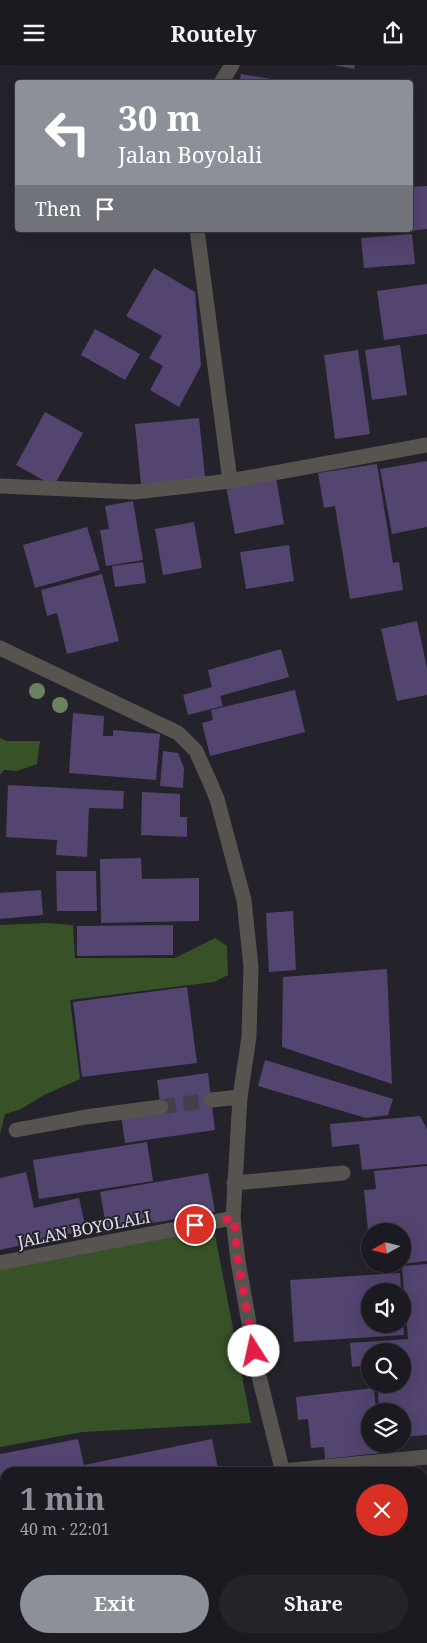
<!DOCTYPE html>
<meta charset="utf-8">
<style>
:root{--surface:#1b1a20;--page:#242329;--text:#f1f3f6;--muted:#a0a1a5;--line:#39383e;--accent:#8c9099}
body{margin:0;font-family:"Noto Serif",serif;background:var(--page);color:var(--text);height:100vh;display:flex;flex-direction:column;font-size:19px;white-space:nowrap}
*{box-sizing:border-box;margin:0}
p{font-size:16px;color:var(--muted)}
.icon{flex:none;width:28px;height:28px;fill:none;stroke:currentColor;stroke-width:2;stroke-linecap:round;stroke-linejoin:round}
.map{position:relative;flex:1;overflow:hidden}
.sheet{position:absolute;left:0px;top:1402px;width:428px;height:176px;display:flex;flex-direction:column;background:var(--surface);border-radius:15px 15px 0 0;box-shadow:0 5px 20px #0002,0 0 0 1px var(--line)}
.sheet>*{flex:none}
.hud{position:absolute;left:15px;top:15px;width:398px;height:152px;border-radius:5px;box-shadow:0 5px 20px #0002,0 0 0 1px var(--line);background:#8c9099;color:#fff;overflow:hidden}
.needle{width:32px;rotate:262deg}
.controls{position:absolute;left:361px;top:1158px;display:grid;gap:10px}
.controls a{display:grid;place-items:center;width:50px;height:50px;border-radius:50%;background:var(--surface);box-shadow:0 5px 20px #0002,0 0 0 1px var(--line);font-size:25px}
.pin{position:absolute;display:grid;place-items:center;width:42px;height:42px;color:#fff;margin:-21px;border:2px solid #fff;border-radius:50%;box-shadow:0 1px 5px #0007}
.me{position:absolute;width:55px;margin:-28px;rotate:350deg;stroke-linejoin:round;filter:drop-shadow(0 0 4px #0008)}
.turn{display:flex;align-items:center;gap:18px;height:105px;padding:0 20px;font-size:22px}
.turn .icon{width:65px;height:65px;stroke-width:2.5}
.turn b{display:block;font-size:35px;line-height:42px}
.then{display:flex;align-items:center;height:48px;padding:0 20px;background:#0003;gap:10px;font-size:19px}
.round{display:grid;place-items:center;flex:none;width:52px;height:52px;border-radius:26px;background:var(--page)}
.head{display:flex;align-items:center;justify-content:space-between;height:85px;padding:0 20px}
h1{font-size:30px;font-weight:700;line-height:38px;color:var(--accent)}
.cta{display:flex;gap:10px;margin-top:auto;padding:10px 20px}
.cta a{flex:1;height:58px;border-radius:30px;background:var(--accent);color:#fff;font-size:20px;font-weight:700;line-height:58px;text-align:center}
.cta a+a{background:var(--page);color:var(--text)}
header{display:flex;justify-content:space-between;align-items:center;height:65px;padding:0 20px;background:var(--surface);font-size:22px;font-weight:700}
.map>svg:first-child{display:block}
.forest{fill:#375227}
.building{fill:#534470}
.lines{fill:none;stroke-linecap:round;stroke-linejoin:round}
.minor-tunnel{stroke:#413f47;stroke-width:15;stroke-dasharray:15 8;stroke-linecap:butt}
.minor{stroke:#575450;stroke-width:15}
.tree{fill:#6a8260}
.route{stroke:#e11d48;stroke-width:9;stroke-dasharray:0 16.2}
.labels{text-anchor:middle;dominant-baseline:central;stroke-width:4;stroke-linejoin:round;paint-order:stroke}
.street-label{font-size:16px;fill:#e3e2e8;stroke:#24222b}
</style>
<header><svg class="icon" aria-label="menu" viewBox="0 0 24 24"><path d="M4 6h16M4 12h16M4 18h16"/></svg>Routely<svg class="icon" aria-label="share" viewBox="0 0 24 24"><path d="M12 15V3M7 8l5-5 5 5M5 13v7h14v-7"/></svg></header>
<div class="map">
<svg width="427" height="1578" viewBox="0 0 427 1578">
<rect width="100%" height="100%" fill="#24222b"/>
<g class="forest">
<path d="M0 673 7 676H40L37 699 17 706 4 705 0 710Z"/>
<path d="M47 858 73 860 75 893H175L215 873 227 881 228 910 214 917 70 935 80 1014 44 1030 19 1045 5 1049 0 1069V860Z"/>
<path d="M214 1164 251 1358 83 1367 0 1382V1205Z"/>
</g>
<g class="building">
<path d="M334 0H355L354 4Z"/>
<path d="M241 9 284 16V18H239Z"/>
<path d="M427 121V164L410 166V122Z"/>
<path d="M377 165H401V166L378 168Z"/>
<path d="M412 169 415 199 364 203 361 173Z"/>
<path d="M154 203 195 227 201 301 179 342 150 325 163 301 149 293 162 271 126 251Z"/>
<path d="M427 219V269L384 275 377 226Z"/>
<path d="M95 264 140 289 125 315 81 290Z"/>
<path d="M400 280 407 330 372 335 365 285Z"/>
<path d="M358 285 370 369 335 374 324 290Z"/>
<path d="M45 347 83 368 54 421 16 400Z"/>
<path d="M199 353 205 412 141 419 135 359Z"/>
<path d="M427 396V462L392 469 380 404Z"/>
<path d="M377 399 393 498 399 497 403 525 350 534 335 441 324 443 318 408Z"/>
<path d="M276 412 284 459 235 469 226 421Z"/>
<path d="M133 436 143 495 106 501 100 465 109 464 105 441Z"/>
<path d="M194 457 202 503 163 510 155 464Z"/>
<path d="M87 462 100 505 35 523 23 480Z"/>
<path d="M289 480 294 516 246 524 240 487Z"/>
<path d="M143 497 146 518 115 522 112 501Z"/>
<path d="M102 509 119 576 67 589 57 548 47 551 41 525Z"/>
<path d="M417 556 427 603V630L397 636 381 564Z"/>
<path d="M281 584 289 612 220 631 223 641 188 650 183 630 212 622 208 605Z"/>
<path d="M295 625 305 667 210 691 202 658 213 655 211 645Z"/>
<path d="M73 648 104 651 103 671H113V665L160 669 156 715 69 708Z"/>
<path d="M163 686 178 688 184 703 183 723 160 721Z"/>
<path d="M8 720 124 726 123 744 89 743 87 792 56 790 57 775 6 772Z"/>
<path d="M142 727 180 729V752H187V772L141 770Z"/>
<path d="M141 793 142 814 199 813V856L101 858 100 794Z"/>
<path d="M56 806H96L97 846H57Z"/>
<path d="M41 825 43 850 0 854V828Z"/>
<path d="M293 846 296 905 269 907 266 848Z"/>
<path d="M173 860V890L77 891V861Z"/>
<path d="M387 904 392 1019 282 982 283 912Z"/>
<path d="M187 922 197 998 82 1012 73 937Z"/>
<path d="M265 995 393 1034 388 1050 366 1053 258 1021Z"/>
<path d="M208 1008 215 1065 125 1078 121 1051 161 1045 157 1015Z"/>
<path d="M420 1051 427 1064V1099L362 1105 359 1079 332 1082 330 1059Z"/>
<path d="M147 1077 153 1116 39 1134 33 1095Z"/>
<path d="M427 1101V1196L402 1199V1166H370V1176H369L364 1125 376 1124 374 1106Z"/>
<path d="M26 1107 34 1143 79 1133 86 1165 0 1185V1113Z"/>
<path d="M208 1108 215 1147 107 1166 100 1127Z"/>
<path d="M427 1199V1370L402 1372V1346H379L378 1327 383 1326 382 1319H402V1286H370V1300L352 1302 350 1278 408 1274 402 1201Z"/>
<path d="M400 1208 401 1226H370V1259H403L404 1270 294 1277 290 1215Z"/>
<path d="M374 1323 376 1346H370V1379H379L380 1388 325 1394 324 1382 311 1383 308 1354 298 1355 296 1332Z"/>
<path d="M78 1374 84 1400 212 1374 219 1408H5L4 1475 0 1454V1389Z"/>
<rect x="422" y="1425" width="5" height="65"/>
<path d="M427 1567V1578H332V1574H422V1568Z"/>
<path d="M105 1574H168L169 1578H86Z"/>
<path d="M222 1574H277L278 1578H223Z"/>
</g>
<g class="lines">
<path class="minor-tunnel" d="M161 1042 211 1035"/>
<g class="minor">
<path d="M221 18 232 0"/>
<path d="M197 165 230 416"/>
<path d="M0 421 135 427 230 416 427 380"/>
<path d="M0 583 178 668 196 686 209 715 217 734 244 835 251 902 249 972 240 1032 233 1153 238 1196 257 1303 283 1408"/>
<path d="M211 1035 240 1032"/>
<path d="M16 1065 86 1052 161 1042"/>
<path d="M234 1118 343 1108"/>
<path d="M0 1198 233 1153"/>
<path d="M283 1406 427 1392"/>
<path d="M0 1523 5 1518"/>
<path d="M0 1560 3 1578"/>
<path d="M309 1574 310 1578"/>
<path d="M69 1578 89 1574"/>
</g>
</g>
<g class="tree">
<circle cx="37" cy="626" r="8"/>
<circle cx="60" cy="640" r="8"/>
</g>
<g class="lines">
<path class="route" d="M195 1160 234 1153 238 1196 254 1286"/>
</g>
<g class="labels">
<g class="street-label">
<text transform="translate(84 1164) rotate(-11)">JALAN BOYOLALI</text>
</g>
</g>
</svg>
<div class="controls">
<a><svg class="needle" viewBox="-14 -14 28 28"><path d="M0-13l5 13h-10z" fill="#e53935"/><path d="M0 13l5-13h-10z" fill="#a0a1a5"/></svg></a>
<a><svg class="icon" aria-label="sound" viewBox="0 0 24 24"><path d="M4 9h4l5-4v14l-5-4H4zM17 9q2 3 0 6"/></svg></a>
<a><svg class="icon" aria-label="search" viewBox="0 0 24 24"><circle cx="10" cy="10" r="6"/><path d="M15 15l6 6"/></svg></a>
<a><svg class="icon" aria-label="layers" viewBox="0 0 24 24"><path d="M12 4l9 5-9 5-9-5zM3 14l9 5 9-5"/></svg></a>
</div>
<div class="pin" style="left:195px;top:1160px;background:#d93025"><svg class="icon" aria-label="arrive" viewBox="0 0 24 24"><path d="M6 21V4h12l-3 4 3 4H6"/></svg></div>
<svg class="me" style="left:254px;top:1286px" viewBox="-20 -20 40 40"><circle r="19" fill="#fff"/><path d="M0-13L10 11 0 6-10 11z" fill="#e11d48"/></svg>
<div class="hud">
<div class="turn"><svg class="icon" aria-label="left" viewBox="0 0 24 24"><path d="M17 20v-9H6M10 6l-5 5 5 5"/></svg><div><b>30 m</b>Jalan Boyolali</div></div>
<div class="then">Then<svg class="icon" aria-label="arrive" viewBox="0 0 24 24"><path d="M6 21V4h12l-3 4 3 4H6"/></svg></div>
</div>
<section class="sheet">
<div class="head"><div><h1>1 min</h1><p>40 m · 22:01</p></div><a class="round" style="background:#d93025;color:#fff"><svg class="icon" aria-label="close" viewBox="0 0 24 24"><path d="M6 6l12 12M18 6L6 18"/></svg></a></div>
<div class="cta"><a>Exit</a><a>Share</a></div>
</section>
</div>
